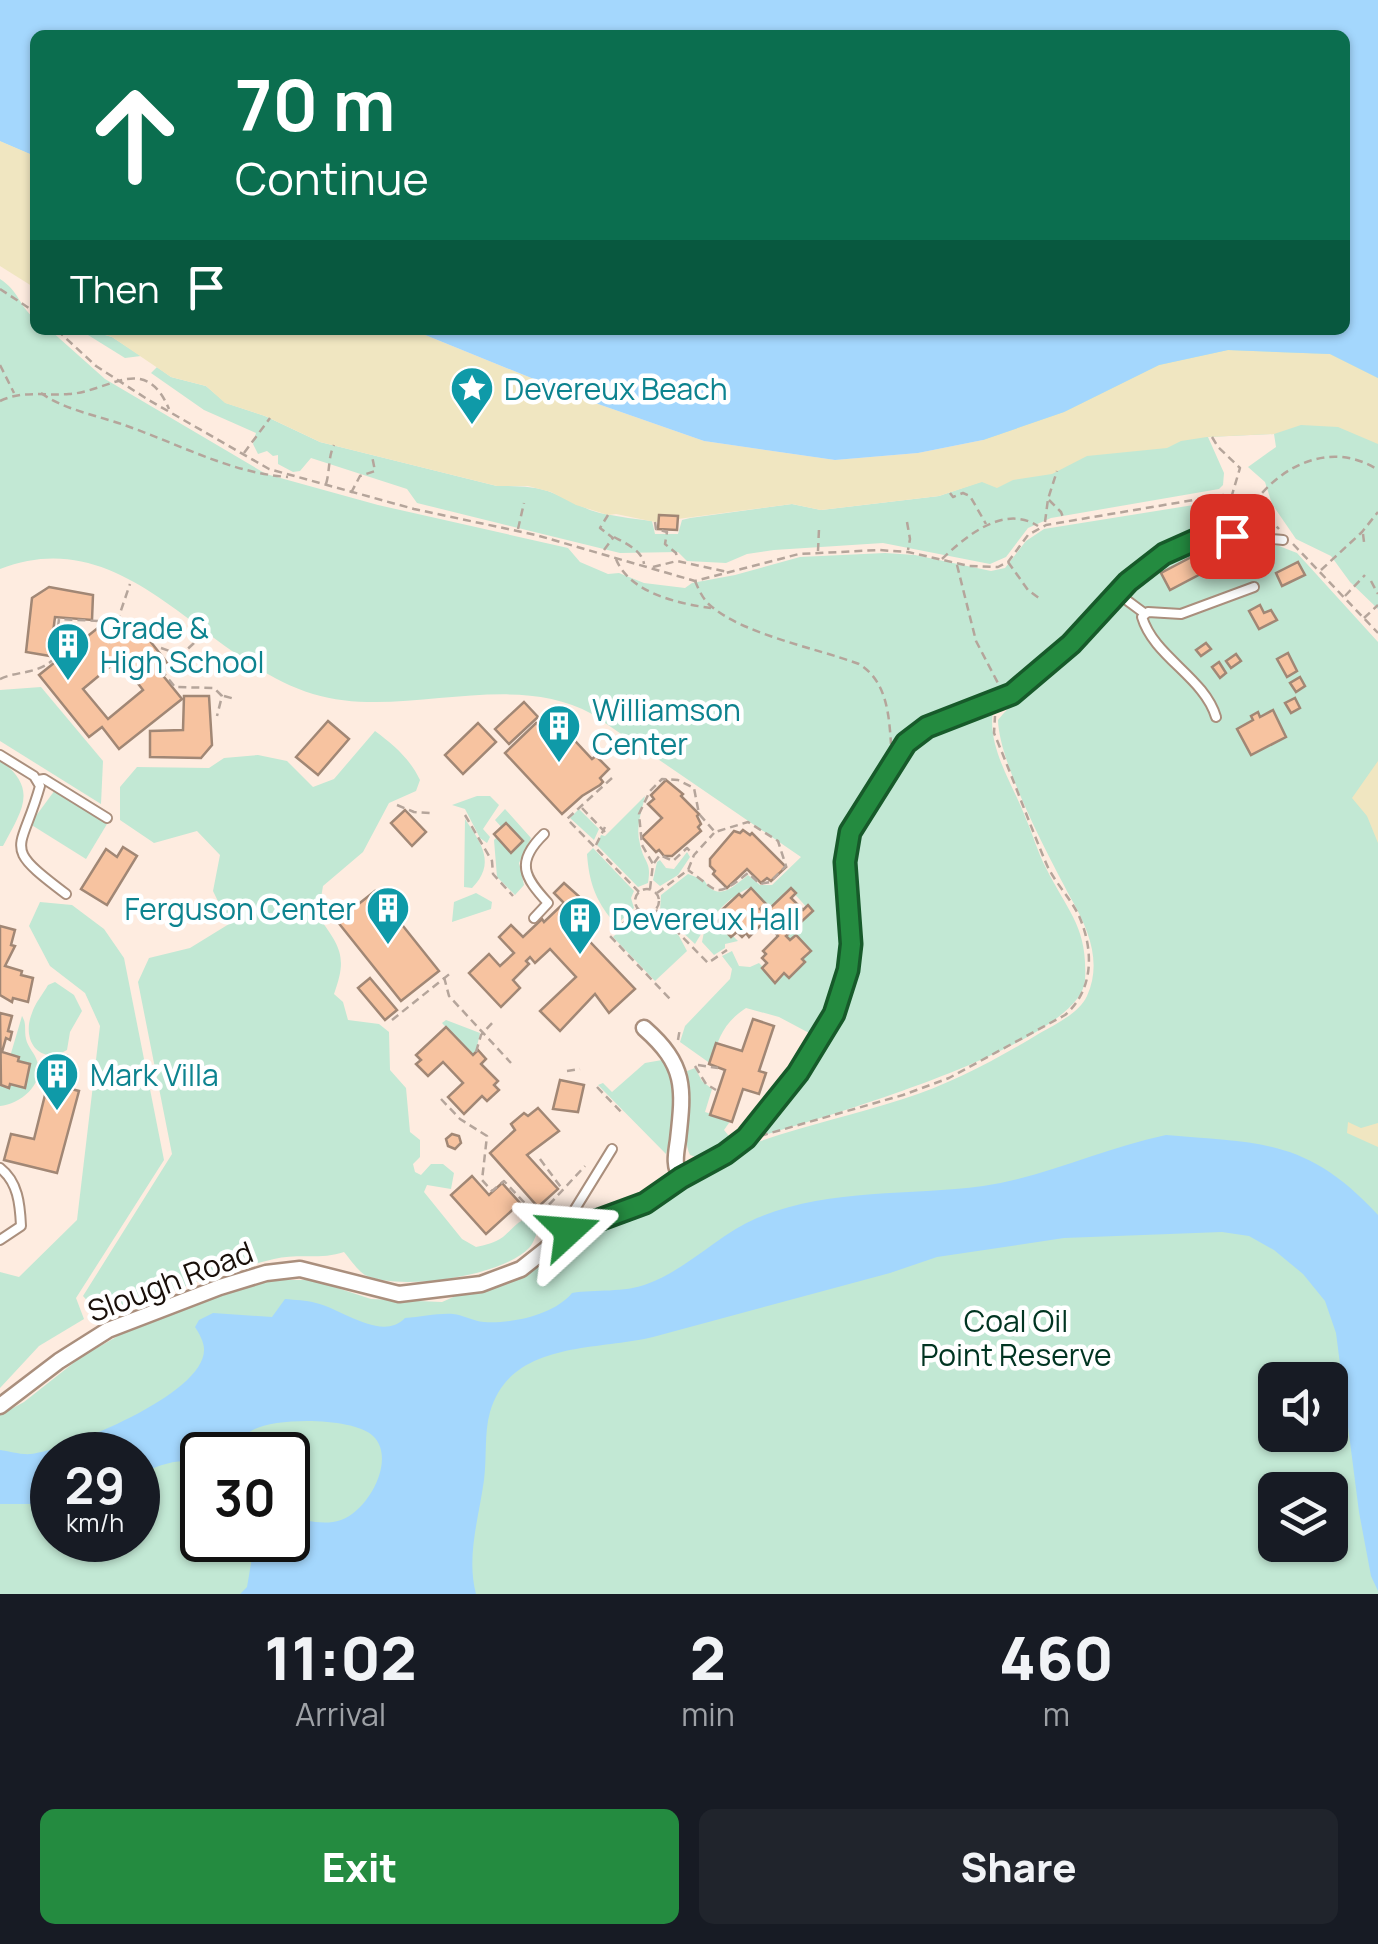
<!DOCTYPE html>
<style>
:root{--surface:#171b24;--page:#20242c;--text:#f1f3f6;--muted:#9ea1a6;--accent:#248b40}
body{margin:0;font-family:Manrope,sans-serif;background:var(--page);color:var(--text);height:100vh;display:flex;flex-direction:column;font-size:38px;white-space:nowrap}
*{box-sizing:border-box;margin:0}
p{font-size:32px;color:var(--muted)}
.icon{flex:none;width:55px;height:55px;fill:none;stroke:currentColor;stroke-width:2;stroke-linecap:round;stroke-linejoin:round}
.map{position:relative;height:1594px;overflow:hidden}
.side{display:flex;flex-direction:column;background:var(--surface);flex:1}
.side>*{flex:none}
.hud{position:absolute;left:30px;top:30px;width:1320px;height:305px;border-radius:15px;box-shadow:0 2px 8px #0004;background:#0b6e4f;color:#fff;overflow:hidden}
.fabs{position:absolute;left:1258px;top:1362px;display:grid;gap:20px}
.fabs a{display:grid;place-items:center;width:90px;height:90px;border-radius:15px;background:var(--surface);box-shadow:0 2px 8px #0004;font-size:50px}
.speed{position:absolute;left:30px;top:1432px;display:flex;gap:20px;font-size:50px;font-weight:700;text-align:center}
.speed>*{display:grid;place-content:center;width:130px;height:130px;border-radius:50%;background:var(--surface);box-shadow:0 2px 8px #0004;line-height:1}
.speed small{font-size:25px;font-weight:400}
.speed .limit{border:5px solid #111;border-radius:15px;background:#fff;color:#111}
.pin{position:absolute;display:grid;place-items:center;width:85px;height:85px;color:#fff;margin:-42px;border-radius:20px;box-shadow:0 5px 15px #0006}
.me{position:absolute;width:110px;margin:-55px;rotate:71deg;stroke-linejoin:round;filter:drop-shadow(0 0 8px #0008)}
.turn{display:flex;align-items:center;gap:35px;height:210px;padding:0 40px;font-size:45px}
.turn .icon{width:130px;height:130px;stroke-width:2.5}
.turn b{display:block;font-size:70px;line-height:85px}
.then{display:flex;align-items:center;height:95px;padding:0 40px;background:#0003;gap:20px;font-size:38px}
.eta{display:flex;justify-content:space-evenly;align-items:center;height:170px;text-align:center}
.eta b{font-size:60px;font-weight:800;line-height:70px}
.primary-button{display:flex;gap:20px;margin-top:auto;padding:20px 40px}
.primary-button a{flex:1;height:115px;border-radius:15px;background:var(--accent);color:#fff;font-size:40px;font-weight:800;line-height:115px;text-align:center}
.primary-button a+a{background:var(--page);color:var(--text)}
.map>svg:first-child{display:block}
.green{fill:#c2e8d4;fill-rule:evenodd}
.sand{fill:#f0e6c1}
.water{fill:#a4d7fd}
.building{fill:#f7c3a0;stroke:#a18775;stroke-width:2.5;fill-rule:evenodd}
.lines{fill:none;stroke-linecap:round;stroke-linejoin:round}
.service-casing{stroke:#aa8f7d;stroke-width:12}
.minor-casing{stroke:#aa8f7d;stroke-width:19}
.path{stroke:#b5a59b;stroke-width:2.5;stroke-dasharray:8 5;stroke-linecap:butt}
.service{stroke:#fff;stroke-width:8}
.minor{stroke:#fff;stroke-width:14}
.route-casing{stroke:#175a2a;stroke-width:25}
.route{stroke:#248b40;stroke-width:18}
.labels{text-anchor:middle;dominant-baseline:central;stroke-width:9;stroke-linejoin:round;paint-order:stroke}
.culture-label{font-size:30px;fill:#0d838f;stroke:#fff;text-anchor:start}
.street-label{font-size:30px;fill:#190f09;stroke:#fff}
.park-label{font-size:30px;fill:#003421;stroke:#fff}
</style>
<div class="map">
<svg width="1378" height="1594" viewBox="0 0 1378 1594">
<rect width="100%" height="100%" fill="#feece0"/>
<g class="green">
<path d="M0 0H1378V609L1350 582 1331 556 1296 539 1272 504 1265 482 1248 467 1276 447 1274 434 1208 437 1224 473 1223 485 1219 489 1051 518 1028 528 1006 557 990 564 883 543 774 550 747 554 726 563 687 561 678 552 620 553 417 503 407 489 311 458 300 471 293 472 278 464V455L273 456 267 451 258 454 253 444 256 433 204 410 151 373 157 367 171 377 206 386 226 403 265 416 320 442 497 486C516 486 536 486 553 493 571 500 586 511 605 514 620 517 636 519 652 521L655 534H678L682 520 690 518 792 504 821 510 939 496 983 481V440L413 330H1345V35H35V156L0 141Z"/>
<path d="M0 279C19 291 19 306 35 319V330H50L105 379 266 474 378 505 568 548 580 562 608 574 619 573 644 583 685 588 692 583 735 575 800 557 885 553 915 555 991 571 1005 568 1026 541 1044 529 1206 503 1239 505 1261 519V526C1245 537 1229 526 1212 530 1203 532 1195 536 1187 538L1185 533 1178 534 1179 540 1131 570 1074 631 1030 666 1008 689 920 722 891 751 846 823 839 843 842 922 838 925C843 967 832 997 811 1034L779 1017 746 1008C723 1023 718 1039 711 1064L680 1042 685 1026 730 979 732 969 722 956 732 951 739 966 750 967 759 963 775 980 790 943 784 936 810 911 791 890 770 910 749 888C723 900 709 921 695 944L660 911 661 895 688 874 704 880C717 903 733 887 748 875L760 885H772L801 857 592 714C510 668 401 721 313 694 203 661 128 519 0 569Z"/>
<path d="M87 330 112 337 141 356 125 358 88 335Z"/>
<path d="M1221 540 1279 546 1297 553 1378 642V1594H0V1415L24 1402 81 1357 132 1328 216 1295 269 1280H313L371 1299 442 1302 458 1295 483 1293 491 1285 495 1287C526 1271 566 1254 588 1227 634 1231 673 1192 708 1166 729 1168 744 1157 758 1142 806 1125 854 1115 903 1099 951 1084 997 1059 1040 1033 1056 1024 1079 1013 1087 996 1102 963 1089 931 1073 902 1051 861 999 764 998 720 1023 689 1056 670 1084 642 1093 633 1097 621 1106 611 1137 575 1173 548 1221 540ZM1275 1380H1330V1435H1275ZM52 1455H138V1540H52ZM202 1455H288V1540H202ZM1275 1490H1330V1545H1275Z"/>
<path d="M41 687 103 761 101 804 0 741V690Z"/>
<path d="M987 711 993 712C987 748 1014 786 1026 819 1033 835 1038 853 1046 868 1068 912 1088 927 1085 980 1081 1044 821 1118 765 1135L761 1132C797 1084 840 1036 853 975 861 938 851 898 851 861 851 825 896 759 924 738 942 724 966 718 987 711Z"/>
<path d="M375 731C394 745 410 759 420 780L416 791 389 803 363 852 323 886 318 916C340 947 348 956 334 994L343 1002 348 1020 379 1024 389 1032 390 1070 406 1088 410 1132 420 1140V1157L413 1164 415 1172 421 1175 431 1164H443L454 1173 451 1189 427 1185 424 1192 462 1239 476 1247C485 1245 495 1243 503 1237 515 1227 517 1220 533 1217L539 1227C536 1234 534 1243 529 1248 503 1276 400 1292 365 1275 358 1271 350 1259 344 1252 322 1260 297 1253 274 1259 215 1273 160 1296 103 1318L83 1296 172 1154 138 982 149 958 190 948 229 924 213 891 220 855 197 831 154 843 120 820V787L137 767 209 768 224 758 258 755 287 761 313 787 334 779Z"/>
<path d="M0 760C39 789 22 810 3 846H0Z"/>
<path d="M55 790 107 824 86 859 30 824Z"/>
<path d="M477 796H490L499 805 483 829 490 837 487 843 480 838 465 809 452 805Z"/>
<path d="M645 796C642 811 635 826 640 844 644 864 652 861 648 883L638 887 597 845 601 835 605 836Z"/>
<path d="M505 809 531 838 519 863 524 885 515 895 497 877 494 840 504 830 495 820Z"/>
<path d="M579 809 599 829 594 840 570 818Z"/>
<path d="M465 819C482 844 496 864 472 888L464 887Z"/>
<path d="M593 848 634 891 631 898 634 908 612 929 610 926 613 921C595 900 589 881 587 854Z"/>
<path d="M687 852 690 857 678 875 660 886 653 880 657 862 660 860 666 868 674 869Z"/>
<path d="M476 893 492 902 491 909 452 922 454 902Z"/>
<path d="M40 902 72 905 104 929 124 958 164 1160 76 1298 84 1319 39 1346 0 1388V1272L19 1277 77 1220 100 1026 85 993 50 966 29 926Z"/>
<path d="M637 913H657L679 936 687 951 655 981 613 937Z"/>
<path d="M714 917 738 941 725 944V948L714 955 702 942 705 927Z"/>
<path d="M55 982 74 995 82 1011 70 1032 67 1050C39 1066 21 1040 32 1013 35 1003 43 994 48 985Z"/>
<path d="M22 1016C27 1024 24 1029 26 1039 28 1048 35 1053 37 1061 45 1085 20 1104 0 1106V1078L22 1084 9 1060Z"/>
<path d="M446 1020 480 1033 475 1055 473 1057 442 1023Z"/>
<path d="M68 1054 77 1079 58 1076 40 1081 47 1062Z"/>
<path d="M662 1060C678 1085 674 1126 666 1154L598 1085 603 1083 612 1092 645 1063Z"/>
<path d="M695 1068 702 1081 712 1089 705 1112 731 1120 724 1130 733 1141 702 1159 690 1155C681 1136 691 1096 687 1071Z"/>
</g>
<g class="sand">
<path d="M0 141 35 156V288L0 266Z"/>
<path d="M90 330H413L578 397 704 441 835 460 918 453 983 440 1064 412 1159 365 1228 350 1330 354 1378 378V444L1338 427 1301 425 1274 434 1207 437 1181 441 1167 448 1087 456 1052 474 1013 480 997 488 982 482 939 496 821 510 792 504 655 522 616 514 608 515 576 505 551 492 528 486H497L320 442 265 416 225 403 206 386 171 377 112 337Z"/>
<path d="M1378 761V843L1367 816 1352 798Z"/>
<path d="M1348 1122 1361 1128 1378 1123V1147L1347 1133Z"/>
</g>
<g class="water">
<path d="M0 0H1378V378L1330 354 1228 350 1159 365 1064 412 983 440 918 453 835 460 704 441 578 397 413 330H1345V35H35V156L0 141Z"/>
<path d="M1166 1135C1261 1143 1308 1139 1378 1215V1591L1371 1576 1359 1512 1336 1333 1325 1301 1303 1274 1274 1250 1249 1236 1222 1232 1064 1238 937 1257 890 1273 653 1337C597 1351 511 1340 490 1412 484 1433 487 1458 484 1480 479 1517 466 1557 476 1594H240L247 1587 255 1540H288V1516C305 1520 323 1526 341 1520 368 1511 397 1459 373 1436 353 1417 273 1417 251 1431 242 1437 237 1446 231 1455H202V1464C178 1457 160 1465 138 1475V1455H52V1500L32 1504H0V1450C9 1451 21 1455 31 1454 68 1449 206 1394 204 1349 204 1342 199 1333 195 1327L199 1320 213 1313 272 1317 285 1299C295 1300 306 1300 316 1303 342 1309 382 1342 405 1318 421 1317 438 1313 453 1314 463 1315 473 1321 484 1322 511 1324 554 1315 572 1293 596 1289 624 1293 647 1284 688 1269 719 1234 757 1218 828 1188 908 1196 983 1186 1045 1177 1104 1148 1166 1135Z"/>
</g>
<g class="building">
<path d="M659 515 678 516 677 530 658 529Z"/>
<path d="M1201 552 1210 569 1170 590 1161 573Z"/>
<path d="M1262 561 1266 571 1250 577 1246 567Z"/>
<path d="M1298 562 1305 575 1282 586 1276 573Z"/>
<path d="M49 587 93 595 92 620 55 617 50 656 26 652 32 598Z"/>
<path d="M1260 605 1264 613 1271 610 1277 620 1259 629 1249 611Z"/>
<path d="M135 622 169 665 160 672 182 699 119 749 102 727 89 737 39 675 99 627 110 642ZM119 659 143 690 108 719 83 689Z"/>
<path d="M1206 643 1211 649 1201 656 1196 650Z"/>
<path d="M1288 653 1297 671 1287 677 1277 659Z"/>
<path d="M1236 654 1241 661 1231 668 1226 661Z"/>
<path d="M1219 662 1226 673 1220 678 1212 667Z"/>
<path d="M1300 677 1305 686 1296 692 1290 683Z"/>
<path d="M184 696H209L212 745 201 758 150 757V731L183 730Z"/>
<path d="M1295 698 1300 708 1291 713 1285 703Z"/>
<path d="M524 702 538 717 509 744 495 729Z"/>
<path d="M1273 710 1286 737 1251 755 1237 729 1253 720 1251 716 1258 712 1260 717Z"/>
<path d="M554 712 568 727 565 730 592 759 596 756 609 769 600 778 603 782 600 785 582 796 562 814 505 753 536 723 539 726Z"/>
<path d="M328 721 349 739 318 775 296 757Z"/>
<path d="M478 723 496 742 463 774 445 755Z"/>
<path d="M666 780 683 794 681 796 699 814 697 816 701 824 698 827 701 831 672 856H664L659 850 656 852 642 837 662 818 648 804 654 799 651 795Z"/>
<path d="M405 810 426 832 412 846 391 823Z"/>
<path d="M506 823 523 841 511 853 494 834Z"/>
<path d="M743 830 750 835 752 833 786 867 771 881 767 878 761 883 747 869 727 888 713 874 715 871 710 866V859L734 831 740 833Z"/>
<path d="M123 847 137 856 107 905 81 889 106 849 117 857Z"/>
<path d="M564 883 593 909 575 926 635 989 609 1013 595 994 560 1031 540 1011 576 977 550 949 535 963 530 957 526 961 529 964 513 980 520 988 501 1007 469 973 489 954 500 966 514 953 499 937 511 925 523 937 542 919 544 922 564 903 554 893Z"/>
<path d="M751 888 766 904 760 909 764 914 791 888 796 893 791 898 803 910 808 905 813 911 786 936 790 940 796 935 811 951 802 959 805 962 789 978 784 973 775 983 762 968 767 963 762 958 766 954 763 951 778 936 765 921 749 937 746 933 742 937 737 932 731 937 717 922 726 913 723 909 739 894 742 897Z"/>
<path d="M375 891 439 971 401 1001 337 921Z"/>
<path d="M0 926 15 930 11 945 15 946 5 966 22 971 21 975 33 978 28 1002 13 998 12 1002 0 995Z"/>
<path d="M370 978 397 1010 385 1020 358 988Z"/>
<path d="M0 1013 12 1016 8 1031 12 1032 10 1040 6 1038 2 1052 19 1057 18 1061 30 1064 25 1088 10 1084 9 1088 1 1085Z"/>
<path d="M753 1019 774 1026 759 1071 766 1073 759 1094 743 1089 732 1122 710 1115 725 1070 709 1064 716 1043 742 1051Z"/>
<path d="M446 1027 473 1055 478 1050 486 1059 481 1064 498 1081 494 1085 499 1090 487 1101 482 1096 464 1114 448 1097 463 1083 443 1062 428 1076 416 1064 421 1060 416 1055Z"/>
<path d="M560 1080 584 1085 578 1112 553 1109Z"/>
<path d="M48 1083 79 1091 57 1173 4 1160 11 1134 34 1139Z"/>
<path d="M538 1108 559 1131 527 1155 558 1189 538 1207 490 1153 515 1130 511 1124 524 1113 528 1116Z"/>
<path d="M452 1134 459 1136 461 1143 455 1149 448 1146 446 1139Z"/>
<path d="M472 1176 489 1195 502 1183 520 1203 486 1234 451 1195Z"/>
</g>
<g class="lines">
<g class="service-casing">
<g id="service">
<path d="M1117 593 1144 613"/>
<path d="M1216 717C1204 677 1154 657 1142 617L1148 612 1181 614 1254 587"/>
<path d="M0 755 34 776 40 786C21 854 0 844 66 894"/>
<path d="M38 780 44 779 107 818"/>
<path d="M534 918 548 903C524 877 515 862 544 834"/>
<path d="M704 1166C768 1130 848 1023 851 946 852 908 835 863 853 826 865 800 891 757 912 738 939 714 979 716 1009 696 1019 689 1027 678 1036 670 1052 657 1069 647 1083 632 1113 601 1138 565 1178 546 1212 530 1247 537 1283 540"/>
<path d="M0 1168C18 1182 20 1204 21 1226L0 1240"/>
<path d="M569 1231 567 1222 612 1149"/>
</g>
</g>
<g class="minor-casing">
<g id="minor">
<path d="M644 1028C686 1065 684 1087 678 1140 676 1154 673 1165 681 1178"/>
<path d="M0 1406 59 1361 108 1330 220 1287 266 1273 300 1269 399 1294 481 1284 521 1269 569 1231 645 1203 704 1166"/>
</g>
</g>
<g class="path">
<path d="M0 289 35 312"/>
<path d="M57 330 96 366 147 399 269 469 414 509 536 535 695 581 799 554 879 550 908 552 969 566 998 567 1008 562 1028 535 1046 525 1223 495 1254 503 1279 529"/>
<path d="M0 365 14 393"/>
<path d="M41 393C64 410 100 416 127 426 181 445 231 473 288 477"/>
<path d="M0 401C23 390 44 396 69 394 109 392 145 352 169 409"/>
<path d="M1212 437 1218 447 1240 468 1232 495"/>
<path d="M244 453 270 418"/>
<path d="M326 484C330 471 328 457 334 445"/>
<path d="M351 493 360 476 375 471 372 456"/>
<path d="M950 493 953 497 963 493 970 496 986 524"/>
<path d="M1049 500 1061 512 1064 520"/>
<path d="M1254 503C1283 463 1334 441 1378 470"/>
<path d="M655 522 656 529 667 532 665 544 676 553 677 559"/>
<path d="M907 522 910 539 908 550"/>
<path d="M1045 522 1048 499 1057 471"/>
<path d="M518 529 524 503"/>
<path d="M1363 534 1364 542"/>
<path d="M614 537C625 543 642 550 644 564"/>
<path d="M1293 544 1378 633"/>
<path d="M604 550 613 538 600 528 608 515"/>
<path d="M818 551 819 529"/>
<path d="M616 559C629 593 680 604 711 608"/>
<path d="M942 559C966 536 1004 504 1038 526"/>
<path d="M1008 562 1028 590 1039 598"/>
<path d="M957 565 976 641 1000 687"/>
<path d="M653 567 677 561 728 572"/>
<path d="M1321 570 1362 532 1378 512"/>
<path d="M695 581C699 590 703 600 712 607 746 635 816 648 859 664 887 681 889 715 891 744"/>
<path d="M1371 581 1378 594"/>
<path d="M1345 596 1365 575"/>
<path d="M1364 618 1378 605"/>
<path d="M113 635 117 624"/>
<path d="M194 643 163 672 175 687 214 688 222 696 217 716"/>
<path d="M161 648 178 654"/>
<path d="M0 679C20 670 36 675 54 659L59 619 117 622 130 584"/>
<path d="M224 696 235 699"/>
<path d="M612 778 567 819 639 892"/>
<path d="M397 805 414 812 430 813"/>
<path d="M582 808 605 832"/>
<path d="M465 815 492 861 493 874 513 896"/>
<path d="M596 845 605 827"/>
<path d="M654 863 660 855 673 861 687 848 693 854"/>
<circle cx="647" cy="901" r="12"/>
<path d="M650 889 653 864 642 845 639 814 650 791 662 779 678 780 694 788 699 814 715 832 748 822 778 841 786 866 770 882 760 884 748 873C713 900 720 892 688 870"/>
<path d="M657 893 688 870 694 855 714 833"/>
<path d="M638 909 610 936 671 1000"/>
<path d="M656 910 708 963 727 950"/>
<path d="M444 977 449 996 511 1063"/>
<path d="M392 1020 452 972"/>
<path d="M678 1040 680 1028"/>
<path d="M476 1052 481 1035 493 1022"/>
<path d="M698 1065 718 1068"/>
<path d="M695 1066 706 1084 716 1090"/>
<path d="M567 1071 580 1069"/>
<path d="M597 1087 623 1114"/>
<path d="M441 1099 460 1119 487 1136 482 1180 492 1191 504 1181 533 1212 545 1209 585 1166"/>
<path d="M760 1136 903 1095 949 1078 1065 1015C1094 990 1094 950 1079 916 1070 897 1054 882 1046 863 1028 820 1012 776 994 733L995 716"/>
<path d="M540 1159 563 1190"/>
</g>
<use href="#service" class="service"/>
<use href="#minor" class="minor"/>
</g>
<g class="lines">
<g class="route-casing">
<path id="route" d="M569 1231 645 1203 681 1178 725 1154 746 1138 798 1073 834 1014 848 970 851 944 845 862 850 832 906 743 927 727 1012 694 1071 644 1128 582 1164 554 1200 538 1232 536"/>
</g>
<use href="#route" class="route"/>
</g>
<defs>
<g id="sight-pin" transform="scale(2.25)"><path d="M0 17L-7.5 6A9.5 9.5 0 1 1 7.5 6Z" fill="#0f9aa8" stroke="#fff"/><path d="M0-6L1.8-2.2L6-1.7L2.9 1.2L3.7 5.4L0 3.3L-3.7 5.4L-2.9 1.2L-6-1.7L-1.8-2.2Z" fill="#fff"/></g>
<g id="building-pin" transform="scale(2.25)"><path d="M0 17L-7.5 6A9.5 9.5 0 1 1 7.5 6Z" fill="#0f9aa8" stroke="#fff"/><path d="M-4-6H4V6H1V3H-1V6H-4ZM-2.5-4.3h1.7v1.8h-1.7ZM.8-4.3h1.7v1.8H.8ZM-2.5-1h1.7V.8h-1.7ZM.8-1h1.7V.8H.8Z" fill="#fff"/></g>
</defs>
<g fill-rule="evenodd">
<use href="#sight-pin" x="472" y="388"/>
<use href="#building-pin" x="68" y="644"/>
<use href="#building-pin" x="559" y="726"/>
<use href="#building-pin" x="388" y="908"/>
<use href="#building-pin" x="580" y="918"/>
<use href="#building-pin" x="57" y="1074"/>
</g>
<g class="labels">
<g class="culture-label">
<text x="504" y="388">Devereux Beach</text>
<text x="100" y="627">Grade &amp;<tspan x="100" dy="34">High School</tspan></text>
<text x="592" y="709">Williamson<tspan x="592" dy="34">Center</tspan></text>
<text x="356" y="908" text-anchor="end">Ferguson Center</text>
<text x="612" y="918">Devereux Hall</text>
<text x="90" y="1074">Mark Villa</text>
</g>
<g class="street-label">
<text transform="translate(170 1281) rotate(-21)">Slough Road</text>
</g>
<g class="park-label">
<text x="1016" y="1320">Coal Oil<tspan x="1016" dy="34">Point Reserve</tspan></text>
</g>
</g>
</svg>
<div class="fabs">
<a><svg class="icon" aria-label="sound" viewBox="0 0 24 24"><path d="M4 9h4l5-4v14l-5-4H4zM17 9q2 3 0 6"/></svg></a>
<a><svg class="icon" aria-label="layers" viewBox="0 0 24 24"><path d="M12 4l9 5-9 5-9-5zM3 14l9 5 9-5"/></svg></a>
</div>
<div class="speed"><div>29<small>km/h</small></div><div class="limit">30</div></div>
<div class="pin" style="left:1232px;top:536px;background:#d93025"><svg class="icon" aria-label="arrive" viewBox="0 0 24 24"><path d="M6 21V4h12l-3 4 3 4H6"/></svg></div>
<svg class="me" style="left:569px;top:1231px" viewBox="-20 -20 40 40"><path d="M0-17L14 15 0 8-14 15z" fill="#248b40" stroke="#fff" stroke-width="4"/></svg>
<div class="hud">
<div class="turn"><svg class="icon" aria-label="ahead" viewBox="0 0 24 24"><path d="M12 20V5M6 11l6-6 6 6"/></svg><div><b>70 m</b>Continue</div></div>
<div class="then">Then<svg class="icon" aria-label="arrive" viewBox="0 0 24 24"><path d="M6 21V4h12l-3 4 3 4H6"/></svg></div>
</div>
</div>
<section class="side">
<div class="eta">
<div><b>11:02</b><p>Arrival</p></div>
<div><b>2</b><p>min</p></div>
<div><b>460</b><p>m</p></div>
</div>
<div class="primary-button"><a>Exit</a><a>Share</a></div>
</section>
